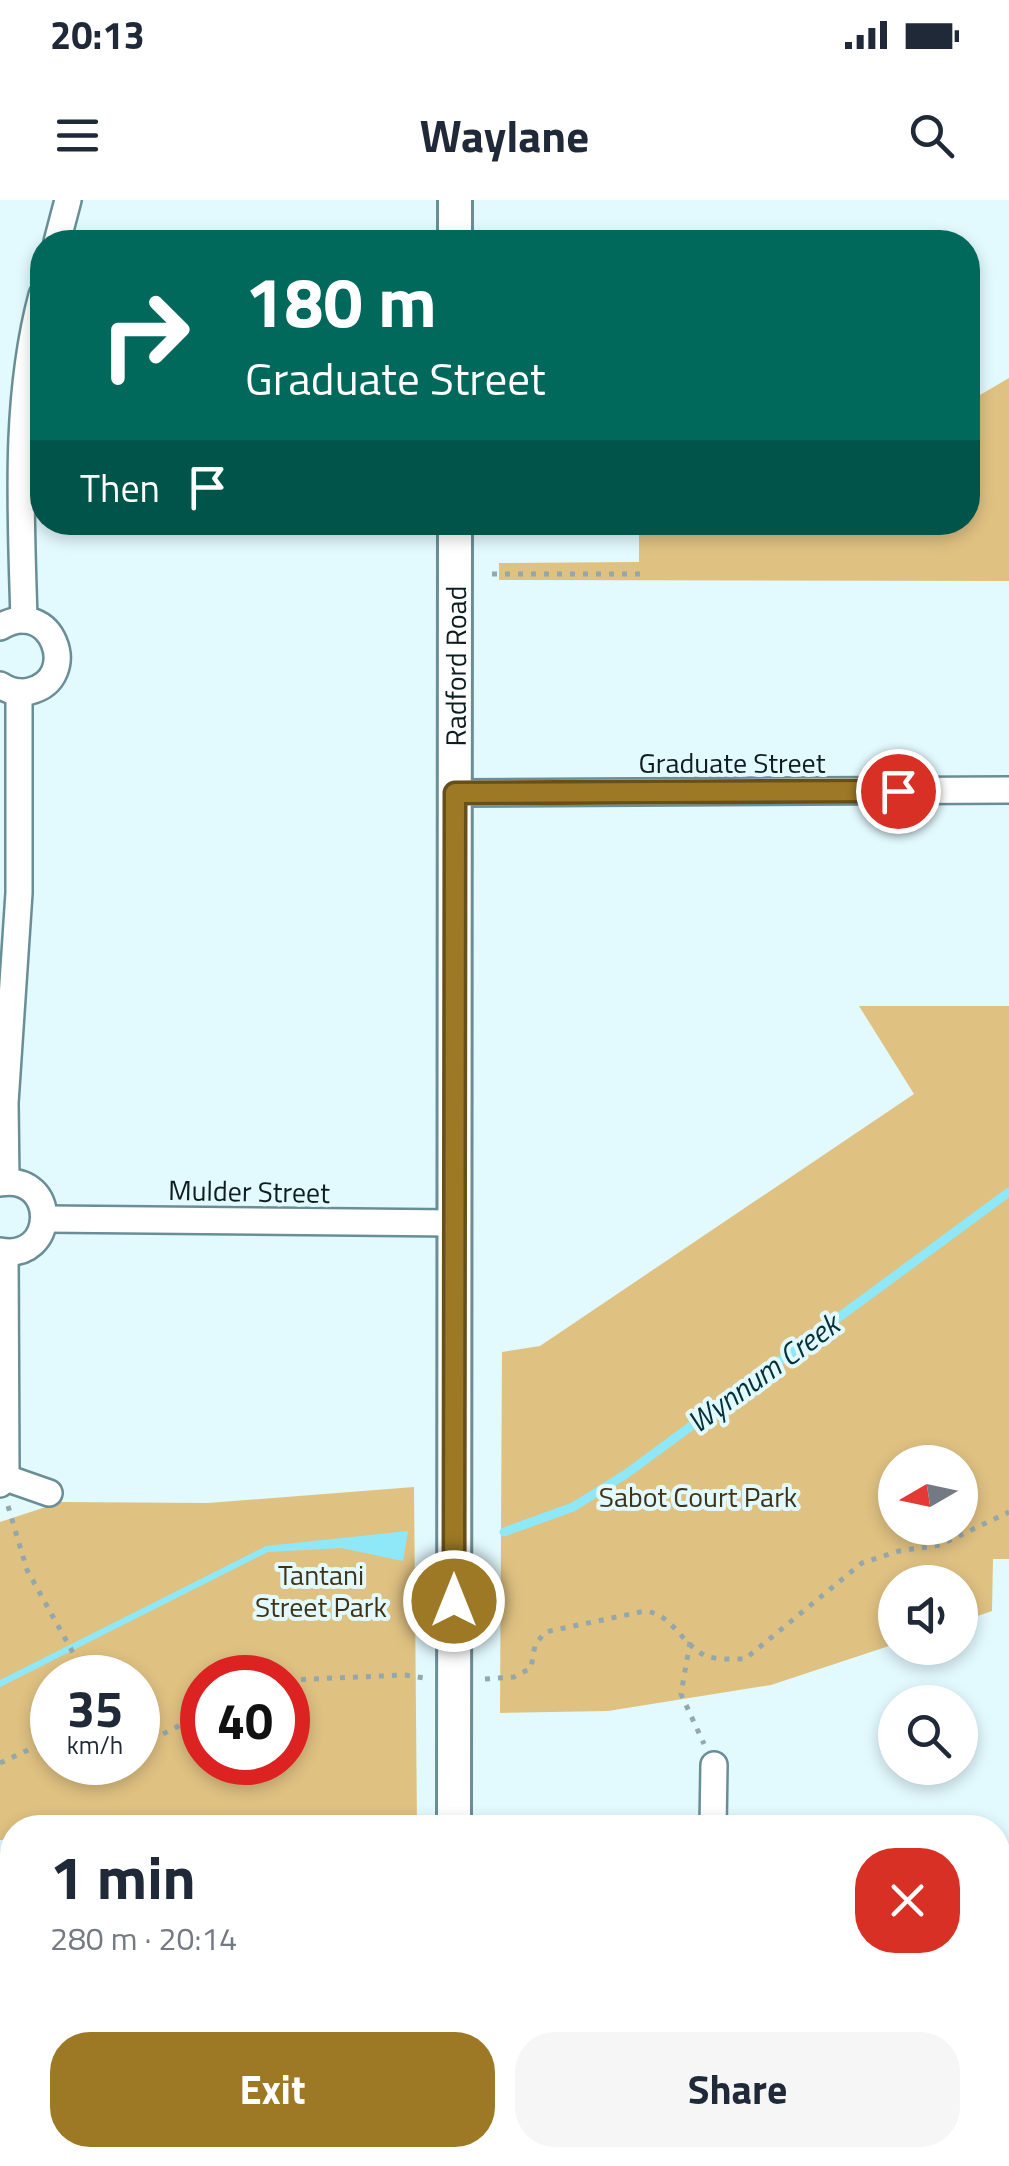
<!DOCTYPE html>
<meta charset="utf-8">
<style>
:root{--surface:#fff;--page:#f6f6f7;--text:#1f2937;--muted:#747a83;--accent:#9d7925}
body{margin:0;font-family:"Titillium Web",sans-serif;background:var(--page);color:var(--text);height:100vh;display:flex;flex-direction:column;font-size:38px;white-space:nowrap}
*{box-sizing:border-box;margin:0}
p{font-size:32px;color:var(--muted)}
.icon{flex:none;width:55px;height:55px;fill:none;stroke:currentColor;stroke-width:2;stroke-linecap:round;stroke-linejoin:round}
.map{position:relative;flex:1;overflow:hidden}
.side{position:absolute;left:0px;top:1615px;width:1010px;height:352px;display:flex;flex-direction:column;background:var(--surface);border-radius:40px 40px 0 0;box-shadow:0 5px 15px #0003}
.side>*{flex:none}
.hud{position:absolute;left:30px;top:30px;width:950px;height:305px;border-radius:40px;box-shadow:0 5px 15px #0003;background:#00695c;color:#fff;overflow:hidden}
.needle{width:65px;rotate:261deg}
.buttons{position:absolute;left:878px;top:1245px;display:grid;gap:20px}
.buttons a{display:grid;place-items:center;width:100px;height:100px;border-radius:50%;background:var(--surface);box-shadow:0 5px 15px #0003;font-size:50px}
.speed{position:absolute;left:30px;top:1455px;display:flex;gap:20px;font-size:50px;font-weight:700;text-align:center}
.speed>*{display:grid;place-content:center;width:130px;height:130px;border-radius:50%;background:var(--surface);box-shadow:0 5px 15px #0003;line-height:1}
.speed small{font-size:25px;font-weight:400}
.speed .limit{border:15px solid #d22;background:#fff;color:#111}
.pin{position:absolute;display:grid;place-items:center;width:85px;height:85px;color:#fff;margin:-42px;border:5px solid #fff;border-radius:50%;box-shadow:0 2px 10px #0007}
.me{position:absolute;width:110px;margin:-55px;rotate:0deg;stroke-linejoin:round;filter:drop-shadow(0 0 8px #0008)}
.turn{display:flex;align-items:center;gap:35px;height:210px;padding:0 50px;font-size:45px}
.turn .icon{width:130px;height:130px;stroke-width:2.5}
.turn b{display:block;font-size:70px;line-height:85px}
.then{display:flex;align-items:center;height:95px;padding:0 50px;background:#0003;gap:20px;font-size:38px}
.round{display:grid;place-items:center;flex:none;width:105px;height:105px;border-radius:40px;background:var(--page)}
.head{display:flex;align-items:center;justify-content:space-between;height:170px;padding:0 50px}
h1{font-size:60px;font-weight:700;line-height:75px}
.action{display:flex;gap:20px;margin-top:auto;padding:20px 50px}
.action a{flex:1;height:115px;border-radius:40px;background:var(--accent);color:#fff;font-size:40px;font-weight:700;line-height:115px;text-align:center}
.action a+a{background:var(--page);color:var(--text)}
.status{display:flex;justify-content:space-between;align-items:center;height:70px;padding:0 50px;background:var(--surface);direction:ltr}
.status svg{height:28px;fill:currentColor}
header{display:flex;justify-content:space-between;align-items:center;height:130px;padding:0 50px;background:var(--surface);font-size:45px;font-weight:700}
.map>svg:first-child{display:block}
.green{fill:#dfc182;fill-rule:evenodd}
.water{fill:#8fe8f8}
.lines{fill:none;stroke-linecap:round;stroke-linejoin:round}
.stream{stroke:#8fe8f8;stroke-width:9}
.minor-casing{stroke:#698e95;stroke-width:30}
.tertiary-casing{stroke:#698e95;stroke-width:38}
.path{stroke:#94a8ac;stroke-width:5;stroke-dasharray:5 8;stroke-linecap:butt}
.minor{stroke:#fff;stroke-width:25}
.tertiary{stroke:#fff;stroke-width:32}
.route-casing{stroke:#664f18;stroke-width:25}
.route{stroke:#9d7925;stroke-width:18}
.labels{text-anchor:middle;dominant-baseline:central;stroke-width:8;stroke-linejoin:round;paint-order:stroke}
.street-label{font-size:28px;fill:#0e1d20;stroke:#e2f9fe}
.park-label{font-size:28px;fill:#403316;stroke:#e2f9fe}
.water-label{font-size:30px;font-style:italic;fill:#043138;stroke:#e2f9fe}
</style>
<div class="status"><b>20:13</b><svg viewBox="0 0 49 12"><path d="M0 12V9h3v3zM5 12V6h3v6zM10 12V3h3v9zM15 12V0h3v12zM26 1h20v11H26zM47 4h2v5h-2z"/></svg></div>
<header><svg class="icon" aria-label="menu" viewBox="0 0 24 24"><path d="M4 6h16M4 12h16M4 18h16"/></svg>Waylane<svg class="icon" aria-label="search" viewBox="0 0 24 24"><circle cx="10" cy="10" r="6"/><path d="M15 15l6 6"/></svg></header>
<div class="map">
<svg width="1009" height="1966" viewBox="0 0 1009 1966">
<rect width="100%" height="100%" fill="#e2f9fe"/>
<g class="green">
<path d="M1009 178V381L499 380V363L639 362V323L968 322V202Z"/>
<path d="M859 806H1009V1359H993L992 1411 960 1422V1382H895V1444L771 1485 608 1511 500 1513 502 1152 540 1146 914 894ZM895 1262H960V1328H895Z"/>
<path d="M414 1287 417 1627 12 1628V1640H0V1322L61 1302 208 1303ZM52 1478H138V1562H52ZM202 1478H288V1562H202Z"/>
</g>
<path class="water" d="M408 1331 403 1361 341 1348 268 1352 0 1487V1480L266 1346Z"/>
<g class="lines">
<path class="stream" d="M504 1332 573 1307 626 1274 1009 992"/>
<g class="minor-casing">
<g id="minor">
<path d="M57 42 68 0"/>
<path d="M24 420C21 312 14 200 42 95"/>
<path d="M0 427C52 396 82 478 30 491 19 494 9 491 0 485"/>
<path d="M455 593 1009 590"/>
<path d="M6 982 5 903 19 693V492"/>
<path d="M0 983C59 973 57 1062 0 1051"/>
<path d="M45 1019 453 1023"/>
<path d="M5 1053 6 1278"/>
<path d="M0 1284 6 1278 49 1293"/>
<path d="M713 1628 714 1565"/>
<path d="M998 1730H1009"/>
<path d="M0 1818H12"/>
<path d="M123 1955V1966"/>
<path d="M713 1955 715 1966"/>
</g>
</g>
<g class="tertiary-casing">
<g id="tertiary">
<path d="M455 42V0"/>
<path id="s1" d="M454 1628 455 322"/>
<path d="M453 1966V1955"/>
</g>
</g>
<g class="path">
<path d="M492 374H648"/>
<path d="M8 1306 27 1370 87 1478"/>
<path d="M690 1442 681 1494 704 1544"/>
<path d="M485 1479 514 1477 531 1468 535 1445 545 1432 645 1411C672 1414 681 1443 704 1455 714 1460 733 1459 745 1459L862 1363 899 1351 940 1345 1009 1312"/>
<path d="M288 1480 405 1475 424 1478"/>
<path d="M138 1532 159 1536 202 1514"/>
<path d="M0 1563 52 1539"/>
</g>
<use href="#minor" class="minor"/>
<use href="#tertiary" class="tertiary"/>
</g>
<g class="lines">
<g class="route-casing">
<path id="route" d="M454 1401 455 593 898 591"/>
</g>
<use href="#route" class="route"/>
</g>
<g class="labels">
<g class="street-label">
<text stroke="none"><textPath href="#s1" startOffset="1162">Radford Road</textPath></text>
<text x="732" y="562">Graduate Street</text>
<text transform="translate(249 991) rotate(1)">Mulder Street</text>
</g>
<g class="park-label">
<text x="698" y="1296">Sabot Court Park</text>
<text x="321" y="1374">Tantani<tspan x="321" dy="32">Street Park</tspan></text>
</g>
<g class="water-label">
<text transform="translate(763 1173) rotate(-36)">Wynnum Creek</text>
</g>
</g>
</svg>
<div class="buttons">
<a><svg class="needle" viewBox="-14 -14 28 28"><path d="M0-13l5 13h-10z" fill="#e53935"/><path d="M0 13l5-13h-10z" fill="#747a83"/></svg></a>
<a><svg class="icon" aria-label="sound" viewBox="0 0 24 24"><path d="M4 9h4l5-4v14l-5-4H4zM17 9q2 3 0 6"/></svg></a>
<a><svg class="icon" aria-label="search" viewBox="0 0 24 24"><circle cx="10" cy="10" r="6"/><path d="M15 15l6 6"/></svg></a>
</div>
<div class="speed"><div>35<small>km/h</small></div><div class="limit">40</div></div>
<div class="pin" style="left:898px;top:591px;background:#d93025"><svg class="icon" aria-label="arrive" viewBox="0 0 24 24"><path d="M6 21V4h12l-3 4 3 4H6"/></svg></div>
<svg class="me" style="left:454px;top:1401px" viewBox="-20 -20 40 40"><circle r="17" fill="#9d7925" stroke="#fff" stroke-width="3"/><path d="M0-11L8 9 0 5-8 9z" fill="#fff"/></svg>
<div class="hud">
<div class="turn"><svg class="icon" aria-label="right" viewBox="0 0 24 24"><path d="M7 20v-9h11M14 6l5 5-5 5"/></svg><div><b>180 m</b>Graduate Street</div></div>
<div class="then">Then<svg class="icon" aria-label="arrive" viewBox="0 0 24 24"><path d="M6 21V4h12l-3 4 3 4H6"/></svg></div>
</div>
<section class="side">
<div class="head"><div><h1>1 min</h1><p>280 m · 20:14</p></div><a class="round" style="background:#d93025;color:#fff"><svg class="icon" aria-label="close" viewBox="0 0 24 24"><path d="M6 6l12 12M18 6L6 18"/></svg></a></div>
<div class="action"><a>Exit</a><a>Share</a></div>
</section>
</div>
